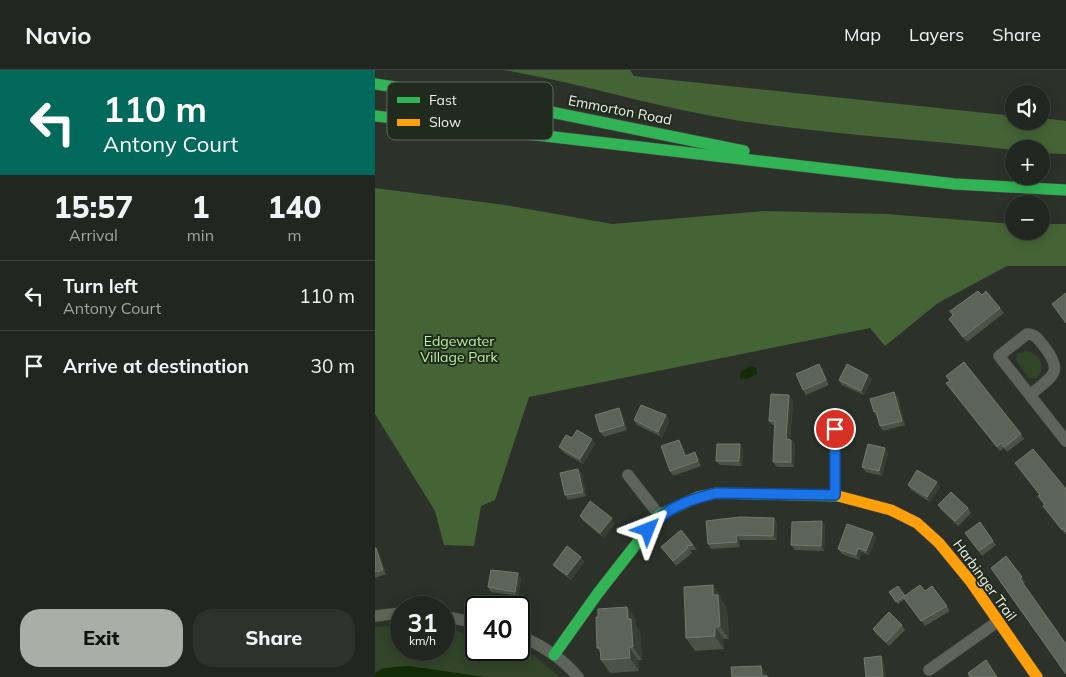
<!DOCTYPE html>
<meta charset="utf-8">
<style>
:root{--surface:#212620;--page:#2d322d;--text:#f1f3f6;--muted:#a2a5a5;--line:#3e433e;--accent:#a9afa6}
body{margin:0;font-family:Mulish,sans-serif;background:var(--page);color:var(--text);height:100vh;display:flex;flex-direction:column;font-size:19px;white-space:nowrap}
*{box-sizing:border-box;margin:0}
p{font-size:16px;color:var(--muted)}
.icon{flex:none;width:28px;height:28px;fill:none;stroke:currentColor;stroke-width:2;stroke-linecap:round;stroke-linejoin:round}
.map{position:relative;flex:1;overflow:hidden}
.details{display:flex;flex-direction:column;background:var(--surface);width:375px}
.details>*{flex:none}
.top-card{background:#00695c;color:#fff;overflow:hidden}
.buttons{position:absolute;left:630px;top:15px;display:grid;gap:10px}
.buttons a{display:grid;place-items:center;width:45px;height:45px;border-radius:50%;background:var(--surface);box-shadow:0 2px 12px #0003,0 0 0 1px var(--line);font-size:25px}
.speed{position:absolute;left:15px;top:526px;display:flex;gap:10px;font-size:25px;font-weight:700;text-align:center}
.speed>*{display:grid;place-content:center;width:65px;height:65px;border-radius:50%;background:var(--surface);box-shadow:0 2px 12px #0003,0 0 0 1px var(--line);line-height:1}
.speed small{font-size:12px;font-weight:400}
.speed .limit{border:2px solid #111;border-radius:8px;background:#fff;color:#111}
.pin{position:absolute;display:grid;place-items:center;width:42px;height:42px;color:#fff;margin:-21px;border:2px solid #fff;border-radius:50%;box-shadow:0 1px 5px #0007}
.me{position:absolute;width:55px;margin:-28px;rotate:45deg;stroke-linejoin:round;filter:drop-shadow(0 0 4px #0008)}
.turn{display:flex;align-items:center;gap:18px;height:105px;padding:0 20px;font-size:22px}
.turn .icon{width:65px;height:65px;stroke-width:2.5}
.turn b{display:block;font-size:35px;line-height:42px}
.eta{display:flex;justify-content:space-evenly;align-items:center;height:85px;text-align:center}
.eta b{font-size:30px;font-weight:800;line-height:35px}
.cta{display:flex;gap:10px;margin-top:auto;padding:10px 20px}
.cta a{flex:1;height:58px;border-radius:20px;background:var(--accent);color:#111;font-size:20px;font-weight:800;line-height:58px;text-align:center}
.cta a+a{background:var(--page);color:var(--text)}
ul{padding:0;list-style:none}
li{display:flex;align-items:center;gap:15px;height:70px;padding:0 20px;border-top:1px solid var(--line)}
li div{flex:1}
li b{display:block;font-size:19px}
li em{font-style:normal}
header{display:flex;align-items:center;gap:30px;box-sizing:border-box;height:70px;padding:0 25px;background:var(--surface);border-bottom:1px solid var(--line)}
header strong{font-size:24px}
nav{display:flex;gap:28px;margin-inline-start:auto;font-size:18px}
main{display:flex;flex:1;min-height:0}
.map>svg:first-child{display:block}
.green{fill:#324529}
.forest{fill:#456435}
.water{fill:#142b07}
.lines{fill:none;stroke-linecap:round;stroke-linejoin:round}
.street-casing{stroke:#4c5049;stroke-width:12}
.fast-casing{stroke:#4c5049;stroke-width:12}
.slow-casing{stroke:#4c5049;stroke-width:12}
.street{stroke:#5e645a;stroke-width:11}
.fast{stroke:#30b455;stroke-width:11}
.slow{stroke:#ff9f0a;stroke-width:11}
.wall{fill:#4a5345}
.shaded-wall{fill:#373f33}
.building{fill:#5c6457;stroke:#727a6e}
.route-casing{stroke:#114b97;stroke-width:12}
.route{stroke:#1a73e8;stroke-width:9}
.labels{text-anchor:middle;dominant-baseline:central;stroke-width:4;stroke-linejoin:round;paint-order:stroke}
.street-label{font-size:14px;fill:#ecf2e9;stroke:#212b1d}
.park-label{font-size:14px;fill:#baef9f;stroke:#212b1d}
.key{fill:#212b1d;stroke:#5e675a;stroke-width:1}
.key-label{font-size:14px;fill:#ecf2e9}
</style>
<header>
<strong>Navio</strong>
<nav><a>Map</a><a>Layers</a><a>Share</a></nav>
</header>
<main>
<section class="details">
<div class="top-card">
<div class="turn"><svg class="icon" aria-label="left" viewBox="0 0 24 24"><path d="M17 20v-9H6M10 6l-5 5 5 5"/></svg><div><b>110 m</b>Antony Court</div></div>
</div>
<div class="eta">
<div><b>15:57</b><p>Arrival</p></div>
<div><b>1</b><p>min</p></div>
<div><b>140</b><p>m</p></div>
</div>
<ul>
<li><svg class="icon" aria-label="left" viewBox="0 0 24 24"><path d="M17 20v-9H6M10 6l-5 5 5 5"/></svg><div><b>Turn left</b><p>Antony Court</p></div><em>110 m</em></li>
<li><svg class="icon" aria-label="arrive" viewBox="0 0 24 24"><path d="M6 21V4h12l-3 4 3 4H6"/></svg><div><b>Arrive at destination</b></div><em>30 m</em></li>
</ul>
<div class="cta"><a>Exit</a><a>Share</a></div>
</section>
<div class="map">
<svg width="691" height="607" viewBox="0 0 691 607">
<rect width="100%" height="100%" fill="#2c322a"/>
<g class="green">
<path d="M651 281C666 284 672 298 661 309L654 308 641 290 642 284Z"/>
<path d="M26 555V580H69V559L101 565V580H144V578L158 585 185 607H0V557Z"/>
</g>
<g class="forest">
<path d="M128 0H255L259 6 639 46V51H666V48L691 51V84L666 83V79L639 80C546 69 453 65 360 50 282 38 206 13 128 0Z"/>
<path d="M0 118 130 135 237 154 389 141 511 144 639 154V161H666V154H691V196H632L563 233 510 276 495 258 154 327 120 430 106 436 99 476 69 475 60 441 0 344Z"/>
</g>
<g class="water">
<path d="M376 296 381 298 382 304 371 309 365 308 366 301Z"/>
<path d="M34 596 110 607H0V603L8 598Z"/>
</g>
<g class="lines">
<g class="street-casing">
<g id="street">
<path d="M655 325C678 305 690 303 668 275 663 269 660 264 652 264L624 286 691 371"/>
<path d="M253 405 284 445"/>
<path d="M460 425V359"/>
<path d="M0 546 26 543"/>
<path d="M69 546 101 553"/>
<path d="M144 566C166 574 188 589 203 607"/>
<path d="M554 600 622 552"/>
</g>
</g>
<g class="fast-casing">
<g id="fast">
<path d="M0 14 151 37 369 81"/>
<path d="M0 46 580 114 691 120"/>
<path d="M179 585 223 523 284 445 323 427 342 423 463 426"/>
</g>
</g>
<g class="slow-casing">
<path id="slow" d="M463 426 516 440 542 453 564 473 596 512 662 607"/>
</g>
<use href="#street" class="street"/>
<use href="#fast" class="fast"/>
<use href="#slow" class="slow"/>
</g>
<g class="wall">
<path d="M607 225 625 238 629 243 592 272 577 253Z"/>
<path d="M447 298 454 315 431 325 428 320Z"/>
<path d="M493 305 497 309 489 325 467 315 464 310Z"/>
<path d="M575 318 646 364 649 369 632 382 629 378 625 381Z"/>
<path d="M519 322 523 327 530 355 508 361 505 356 502 347 499 342Z"/>
<path d="M418 330 415 370H416L420 374 419 397H402L398 392 399 355H397L394 351Z"/>
<path d="M244 338 247 343 252 360 229 367 225 362Z"/>
<path d="M259 350H295L287 367 262 355Z"/>
<path d="M197 368 220 374 208 394 188 382 184 377Z"/>
<path d="M365 374 368 379 367 396 345 395 341 391Z"/>
<path d="M307 375 311 385 323 387 326 396 298 406 295 401Z"/>
<path d="M513 383 507 406 491 402 487 397Z"/>
<path d="M207 404 211 426 193 430 190 425Z"/>
<path d="M533 415 565 417 555 432 536 420Z"/>
<path d="M691 419V464H690L672 441Z"/>
<path d="M563 435 593 438 596 443 583 456 566 440Z"/>
<path d="M205 446 240 453 229 468 208 451Z"/>
<path d="M399 448 402 453V470H365V477L336 479 333 474Z"/>
<path d="M605 452 621 475 607 486 590 463Z"/>
<path d="M450 456 449 481 420 480 416 475Z"/>
<path d="M498 463 501 467 494 485 487 482 484 490 467 484 463 479Z"/>
<path d="M318 475 322 480H315L317 483 301 496 286 477Z"/>
<path d="M0 478H1L4 483 11 504 0 508Z"/>
<path d="M631 486 650 512 648 514 616 498Z"/>
<path d="M206 487 209 492 196 510 182 499 178 495Z"/>
<path d="M146 508 143 526 116 522 113 517Z"/>
<path d="M557 516 575 541 550 556 530 529 523 534 514 522 530 526 550 521Z"/>
<path d="M347 528V531L352 538 354 569H349V579L320 581 311 568Z"/>
<path d="M252 537 261 550V556L265 562 267 590H263L264 601 235 603 226 590 225 582 222 578 223 547Z"/>
<path d="M527 555 530 560 514 576 501 564 498 559Z"/>
</g>
<g class="shaded-wall">
<path d="M444 294 447 298 454 315 451 310Z"/>
<path d="M493 305 497 309 489 325 486 321Z"/>
<path d="M519 322 523 327 530 355 527 351Z"/>
<path d="M414 325 418 330 415 374 411 369Z"/>
<path d="M244 338 247 343 252 360 249 355Z"/>
<path d="M291 345 295 350 287 367 283 362Z"/>
<path d="M217 369 220 374 208 394 205 389Z"/>
<path d="M304 370 307 375 313 391 310 386Z"/>
<path d="M416 370 420 374 419 397 416 392Z"/>
<path d="M365 374 368 379 367 396 364 391Z"/>
<path d="M510 378 513 383 507 406 504 401Z"/>
<path d="M320 382 323 387 326 396 323 391Z"/>
<path d="M203 399 207 404 211 426 208 422Z"/>
<path d="M562 412 565 417 555 432 552 427Z"/>
<path d="M237 448 240 453 229 468 225 463Z"/>
<path d="M399 448 402 453V470L398 466Z"/>
<path d="M447 451 450 456 449 481 446 476Z"/>
<path d="M498 463 501 467 494 485 491 481Z"/>
<path d="M361 465 365 470V477L362 472Z"/>
<path d="M1 478 4 483 11 504 8 500Z"/>
<path d="M483 478 487 482 484 490 481 485Z"/>
<path d="M206 487 209 492 196 510 192 505Z"/>
<path d="M143 503 146 508 143 526 140 522Z"/>
<path d="M338 515 347 528V531L352 538 354 569 345 556 338 525Z"/>
<path d="M252 537 261 550V556L265 562 267 590 258 577 253 549Z"/>
<path d="M340 557 349 569V579L340 566Z"/>
<path d="M254 577 263 590 264 601 255 588Z"/>
<path d="M506 586 509 591 511 607H508Z"/>
<path d="M386 596 394 607H387Z"/>
</g>
<g class="building">
<path d="M603 221 607 225 611 221 625 238 588 267 574 249 578 245 575 241Z"/>
<path d="M691 223V253L677 234Z"/>
<path d="M589 292 646 364 629 377 626 373 622 377 571 313 575 311 571 306Z"/>
<path d="M444 294 451 310 428 320 421 304Z"/>
<path d="M472 294 493 305 486 321 464 310Z"/>
<path d="M519 322 527 351 505 356 501 341 499 342 495 329Z"/>
<path d="M396 324 414 325 411 369 416 370V392H398L400 351H394Z"/>
<path d="M266 335 291 345 283 362 259 350Z"/>
<path d="M244 338 249 355 225 362 220 345Z"/>
<path d="M202 360 217 369 205 389 184 377 191 365 197 368Z"/>
<path d="M304 370 310 386 320 382 323 391 295 401 286 376Z"/>
<path d="M342 374H365L364 391H341Z"/>
<path d="M493 374 510 378 504 401 487 397Z"/>
<path d="M658 379 691 419V462L688 458 687 460 668 436 670 435 663 426 665 425 640 393Z"/>
<path d="M203 399 208 422 190 425 185 403Z"/>
<path d="M542 400 562 412 552 427 533 415Z"/>
<path d="M576 422 593 438 580 451 563 435Z"/>
<path d="M215 431 237 448 225 463 205 446Z"/>
<path d="M365 447 399 448 398 466 361 465 362 472 333 474 331 451Z"/>
<path d="M447 451 446 476 416 475 417 452Z"/>
<path d="M605 452 618 471 604 481 590 463Z"/>
<path d="M472 454 498 463 491 481 483 478 481 485 463 479Z"/>
<path d="M306 460 318 475 311 476 313 478 298 491 286 477Z"/>
<path d="M192 476 206 487 192 505 178 495Z"/>
<path d="M0 478H1L8 500 0 502Z"/>
<path d="M631 486 647 507 645 509 691 574V604L616 498Z"/>
<path d="M116 500 143 503 140 522 113 517Z"/>
<path d="M338 515V525H343L345 556 340 557V566L311 568 309 517Z"/>
<path d="M545 515 550 521 557 516 572 536 546 551 528 527Z"/>
<path d="M523 516 530 526 521 532 514 522Z"/>
<path d="M252 537 253 549H256L258 577H254L255 588 226 590 225 578H222L221 547H223V539Z"/>
<path d="M514 542 527 555 511 572 498 559Z"/>
<path d="M506 586 508 607H491L489 588Z"/>
<path d="M611 590 622 607H595L593 603Z"/>
<path d="M386 596 387 606H392V607H357L356 597Z"/>
</g>
<g class="lines">
<g class="route-casing">
<path id="route" d="M273 460C290 438 315 429 342 423L460 425V359"/>
</g>
<use href="#route" class="route"/>
</g>
<g class="labels">
<g class="street-label">
<text transform="translate(245 40) rotate(11)">Emmorton Road</text>
<text transform="translate(610 510) rotate(54)">Harbinger Trail</text>
</g>
<g class="park-label">
<text x="84" y="271">Edgewater<tspan x="84" dy="16">Village Park</tspan></text>
</g>
</g>
<rect x="12" y="12" width="166" height="58" rx="8" class="key"/>
<rect x="22" y="27" width="23" height="6" fill="#30b455"/>
<rect x="22" y="49" width="23" height="7" fill="#ff9f0a"/>
<g class="key-label">
<text x="54" y="35">Fast</text>
<text x="54" y="57">Slow</text>
</g>
</svg>
<div class="buttons">
<a><svg class="icon" aria-label="sound" viewBox="0 0 24 24"><path d="M4 9h4l5-4v14l-5-4H4zM17 9q2 3 0 6"/></svg></a>
<a>+</a>
<a>−</a>
</div>
<div class="speed"><div>31<small>km/h</small></div><div class="limit">40</div></div>
<div class="pin" style="left:460px;top:359px;background:#d93025"><svg class="icon" aria-label="arrive" viewBox="0 0 24 24"><path d="M6 21V4h12l-3 4 3 4H6"/></svg></div>
<svg class="me" style="left:273px;top:460px" viewBox="-20 -20 40 40"><path d="M0-17L14 15 0 8-14 15z" fill="#1a73e8" stroke="#fff" stroke-width="4"/></svg>
</div>
</main>
